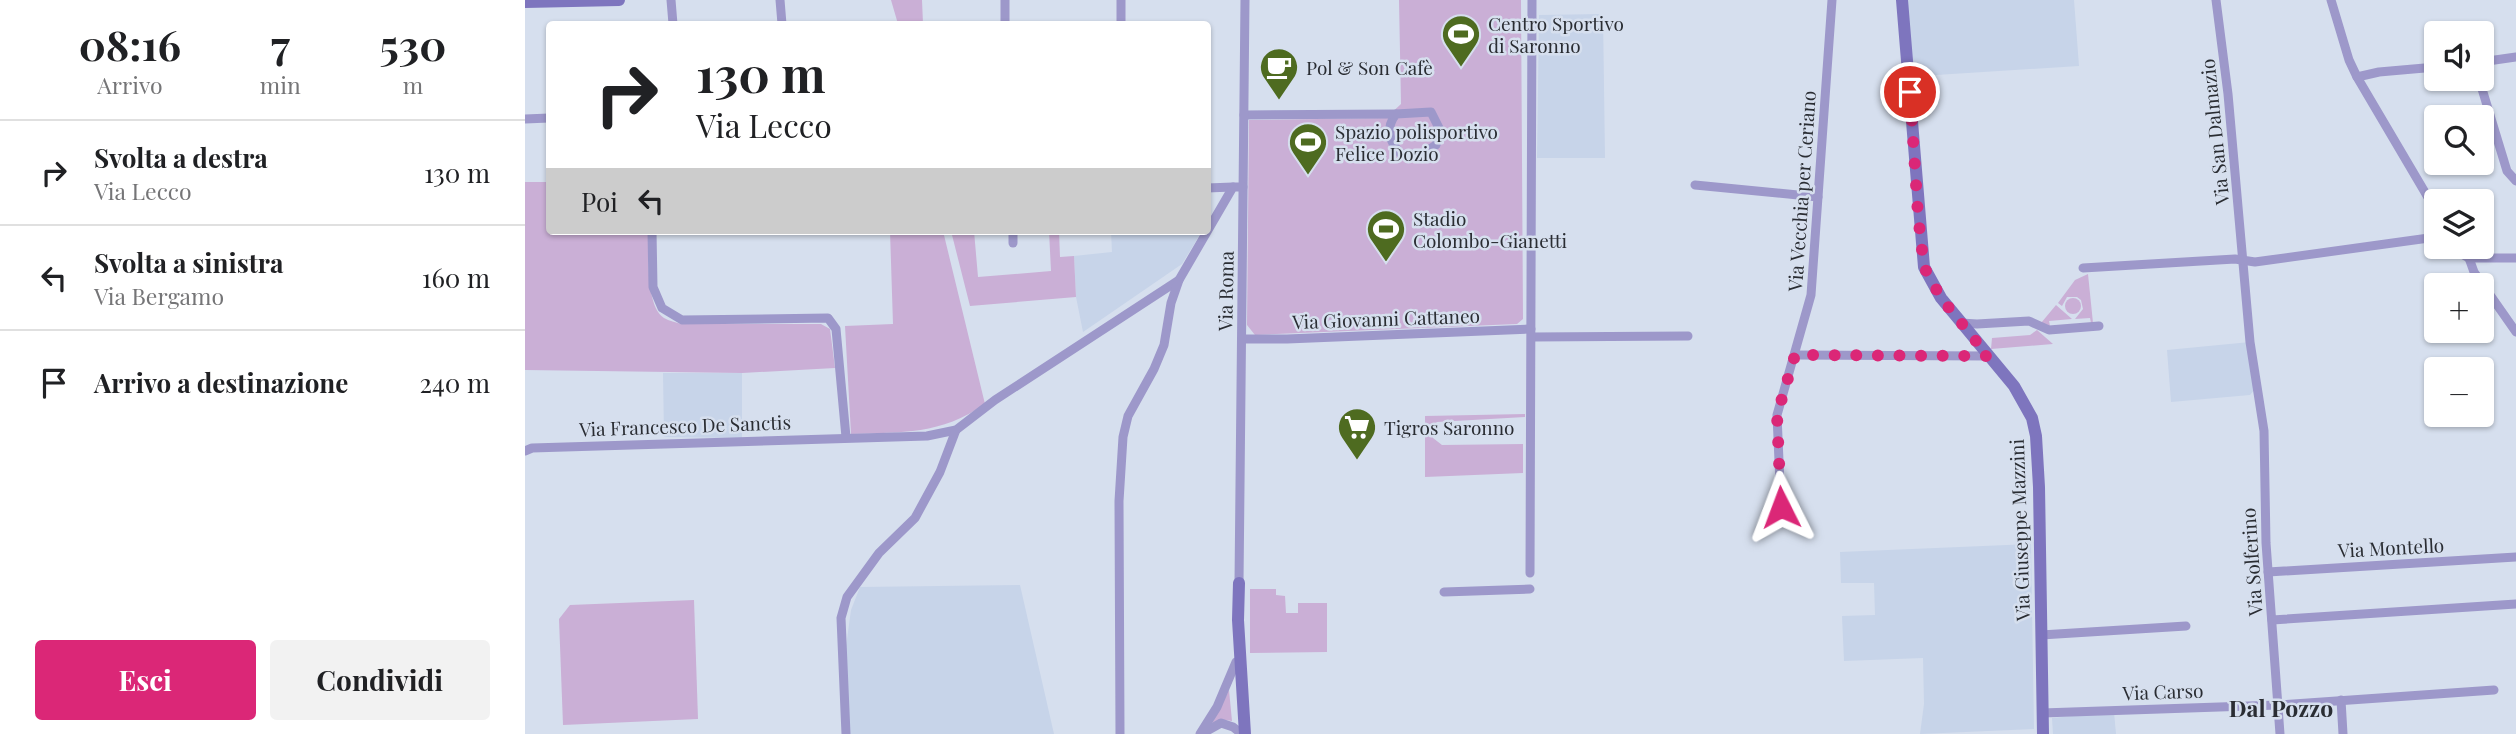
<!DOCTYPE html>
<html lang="it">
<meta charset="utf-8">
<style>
:root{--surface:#fff;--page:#f2f2f2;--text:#202124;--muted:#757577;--line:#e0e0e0;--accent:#db2777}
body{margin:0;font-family:"Playfair Display",serif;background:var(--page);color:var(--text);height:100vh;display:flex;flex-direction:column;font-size:26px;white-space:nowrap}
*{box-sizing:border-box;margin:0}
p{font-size:23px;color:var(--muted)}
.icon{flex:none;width:38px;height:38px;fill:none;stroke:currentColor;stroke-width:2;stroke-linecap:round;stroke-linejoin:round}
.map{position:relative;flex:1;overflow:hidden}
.panel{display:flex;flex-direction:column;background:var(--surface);width:525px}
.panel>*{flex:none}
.hud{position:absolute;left:21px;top:21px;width:665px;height:214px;border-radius:7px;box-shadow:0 2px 5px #0004;background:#fff;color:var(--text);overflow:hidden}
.tools{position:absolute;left:1899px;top:21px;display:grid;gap:14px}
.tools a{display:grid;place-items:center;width:70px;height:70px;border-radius:7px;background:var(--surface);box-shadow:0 2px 5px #0004;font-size:35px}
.pin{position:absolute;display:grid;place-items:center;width:60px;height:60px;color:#fff;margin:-30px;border:4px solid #fff;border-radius:50%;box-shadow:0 2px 7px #0007}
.me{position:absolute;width:77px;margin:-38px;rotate:357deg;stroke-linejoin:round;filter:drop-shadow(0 0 5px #0008)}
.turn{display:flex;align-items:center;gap:24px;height:147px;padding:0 35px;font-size:32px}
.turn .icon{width:91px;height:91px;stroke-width:2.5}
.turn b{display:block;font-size:49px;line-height:60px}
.then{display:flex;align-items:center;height:66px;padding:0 35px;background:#0003;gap:14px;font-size:26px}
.eta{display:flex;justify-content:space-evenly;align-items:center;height:119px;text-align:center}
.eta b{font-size:42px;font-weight:700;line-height:49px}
.button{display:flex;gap:14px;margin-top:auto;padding:14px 35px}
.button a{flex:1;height:80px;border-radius:7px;background:var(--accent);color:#fff;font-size:28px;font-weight:700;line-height:80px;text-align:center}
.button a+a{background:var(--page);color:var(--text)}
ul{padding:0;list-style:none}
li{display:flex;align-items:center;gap:21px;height:105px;padding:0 35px;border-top:2px solid var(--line)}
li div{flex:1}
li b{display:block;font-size:26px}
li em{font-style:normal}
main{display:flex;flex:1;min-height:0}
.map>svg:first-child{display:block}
.built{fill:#c7d4e9}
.green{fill:#caafd6}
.water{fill:#4ebece}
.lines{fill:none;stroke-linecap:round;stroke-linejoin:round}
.street{stroke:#9d98ca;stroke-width:9}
.secondary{stroke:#7e75be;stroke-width:12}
.route{stroke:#db2777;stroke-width:12;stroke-dasharray:0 21.6}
.labels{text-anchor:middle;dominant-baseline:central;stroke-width:5;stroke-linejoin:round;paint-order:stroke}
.poi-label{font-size:19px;fill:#2a2d33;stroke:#d6dfee;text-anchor:start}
.street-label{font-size:19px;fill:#2a2d33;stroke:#d6dfee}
.quarter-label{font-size:23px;font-weight:bold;fill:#2a2d33;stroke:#d6dfee}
</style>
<main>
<section class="panel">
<div class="eta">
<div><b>08:16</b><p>Arrivo</p></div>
<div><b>7</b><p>min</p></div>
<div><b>530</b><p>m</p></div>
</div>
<ul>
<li><svg class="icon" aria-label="right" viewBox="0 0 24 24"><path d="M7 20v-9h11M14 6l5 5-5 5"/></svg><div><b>Svolta a destra</b><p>Via Lecco</p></div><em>130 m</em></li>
<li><svg class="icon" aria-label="left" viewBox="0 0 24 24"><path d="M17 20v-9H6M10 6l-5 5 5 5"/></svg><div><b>Svolta a sinistra</b><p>Via Bergamo</p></div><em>160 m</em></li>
<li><svg class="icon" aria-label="arrive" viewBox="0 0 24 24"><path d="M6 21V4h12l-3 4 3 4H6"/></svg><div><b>Arrivo a destinazione</b></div><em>240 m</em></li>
</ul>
<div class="button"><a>Esci</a><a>Condividi</a></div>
</section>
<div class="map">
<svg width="1991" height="734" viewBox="0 0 1991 734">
<rect width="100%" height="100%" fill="#d6dfee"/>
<g class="built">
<path d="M1372 0H1549L1554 66 1380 77Z"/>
<path d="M1078 14 1080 158H1012L1014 15Z"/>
<path d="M586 231H677L657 264 558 332 551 297 549 256 587 252Z"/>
<path d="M1725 342 1731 388 1725 395 1646 402 1642 350Z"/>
<path d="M138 373H217V438L139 437Z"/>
<path d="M1506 544 1509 729 1395 734 1399 704 1398 658 1319 661 1317 616 1350 615 1349 583H1316L1315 552Z"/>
<path d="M495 585 529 734H318L316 683 326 610 335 587Z"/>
<path d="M1589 712 1591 734H1528L1527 718Z"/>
</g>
<g class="green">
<path d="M366 0H397L398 24H373Z"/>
<path d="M874 0H996L998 319 992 324 730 335 722 325 724 120 861 118 876 104Z"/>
<path d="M0 182H24V231H123C124 252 120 306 139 318 144 321 151 322 156 324H296L305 329 310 368 217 373 0 370Z"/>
<path d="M365 231H418L460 404C416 435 377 432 326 434L320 326 368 324Z"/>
<path d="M426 231H449L453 277 526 271 524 231H534L535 257 549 256 551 297 445 306Z"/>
<path d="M1563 274 1568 323H1566L1565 318 1550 319 1558 309 1556 300 1552 297H1542L1537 306 1533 303 1550 280Z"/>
<circle cx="1548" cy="306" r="8"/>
<path d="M1531 305 1547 319 1524 321 1525 326 1516 323Z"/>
<path d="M1512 330 1528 344 1466 349 1467 338 1505 335Z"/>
<path d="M1000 414V417L912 422 906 430 908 438 917 445 998 444V473L900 477V416Z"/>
<path d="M725 589H751V595L760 596 761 613H773V603H802V652L725 653Z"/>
<path d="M169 600 173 719 38 725 34 619 45 605Z"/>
<path d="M704 690 707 721 701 720 687 723Z"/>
</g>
<path class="water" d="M948 31V43H951L952 47 940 58 939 56 928 54 925 46 935 44 919 45 918 32Z"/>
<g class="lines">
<g class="street">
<path d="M146 0 148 24"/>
<path d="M255 0 257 24"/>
<path d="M480 0V24"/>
<path d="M596 0V24"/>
<path d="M1691 0 1703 94 1725 342 1739 431 1741 543 1755 734"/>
<path d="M1806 0 1824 60 1832 77 1911 211"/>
<path d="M1956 62 1991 57"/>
<path d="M1832 77 1854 72 1911 67"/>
<path d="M1954 79 1982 171 1991 181"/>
<path d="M906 112 914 128 911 145 897 154H876C864 142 860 128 871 114Z"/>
<path d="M719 115 871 114"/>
<path d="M0 119 24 118"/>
<path d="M1170 185 1293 197"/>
<path d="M682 188 708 187"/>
<path d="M127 231 128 287 137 308 157 320 303 318 311 329 321 437"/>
<path d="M488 231V243"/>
<path d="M1932 247 1937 254 1944 258H1991"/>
<path d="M1944 258 1949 272 1991 332"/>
<path d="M1558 268 1710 259 1730 262 1911 237"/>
<path d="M1436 323 1452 324 1504 321 1524 330 1574 326"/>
<path d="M1007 337 1163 336"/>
<path d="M717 339H762L1006 329"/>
<path d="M1270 355 1463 356"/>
<path d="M0 451 7 448 402 436 431 430 470 400 654 280"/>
<path d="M1256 507 1252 415 1286 295 1307 0"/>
<path d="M1743 572 1991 557"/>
<path d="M1005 573 1007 0"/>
<path d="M714 583 720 0"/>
<path d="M919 592 1005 589"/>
<path d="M1747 620 1991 604"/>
<path d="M1516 635 1661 626"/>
<path d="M1816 700 1818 734"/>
<path d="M1517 713 1753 705 1969 690"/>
<path d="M680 732 696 723 708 727 717 734"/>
<path d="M321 734 316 618 322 597 354 553 390 518 415 472 431 430"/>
<path d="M595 734 594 501 598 437 603 416 629 369 639 345 646 303 654 280 708 187H718"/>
<path d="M675 734 692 707 711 662"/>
</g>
<g class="secondary">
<path d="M1377 0 1399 267 1416 298 1489 386 1507 418 1511 436 1514 487 1518 734"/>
<path d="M0 2 94 0"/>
<path d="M714 583 713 620 720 734"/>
</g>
</g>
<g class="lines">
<path class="route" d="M1256 507 1252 415 1270 355 1463 356 1416 298 1399 267 1393 215 1385 92"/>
</g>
<defs>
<g id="stadium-pin" transform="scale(2.0125)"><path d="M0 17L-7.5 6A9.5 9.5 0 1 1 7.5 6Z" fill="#4e6b20" stroke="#d6dfee"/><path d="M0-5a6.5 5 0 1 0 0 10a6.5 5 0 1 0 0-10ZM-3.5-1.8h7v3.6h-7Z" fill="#fff"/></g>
<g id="cafe-pin" transform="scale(2.0125)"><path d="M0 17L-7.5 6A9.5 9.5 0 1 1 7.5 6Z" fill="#4e6b20" stroke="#d6dfee"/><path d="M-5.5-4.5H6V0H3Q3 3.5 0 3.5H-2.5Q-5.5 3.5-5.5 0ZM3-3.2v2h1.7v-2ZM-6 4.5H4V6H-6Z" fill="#fff"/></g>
<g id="supermarket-pin" transform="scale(2.0125)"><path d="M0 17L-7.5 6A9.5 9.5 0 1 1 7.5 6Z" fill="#4e6b20" stroke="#d6dfee"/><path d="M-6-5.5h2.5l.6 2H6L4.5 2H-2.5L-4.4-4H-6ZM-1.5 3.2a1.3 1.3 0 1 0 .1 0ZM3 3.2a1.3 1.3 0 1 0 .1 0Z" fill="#fff"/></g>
</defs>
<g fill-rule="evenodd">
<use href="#stadium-pin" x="936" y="34"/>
<use href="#cafe-pin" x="754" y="67"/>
<use href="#stadium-pin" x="783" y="142"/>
<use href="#stadium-pin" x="861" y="229"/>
<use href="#supermarket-pin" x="832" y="427"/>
</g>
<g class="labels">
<g class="poi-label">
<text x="963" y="23">Centro Sportivo<tspan x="963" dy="22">di Saronno</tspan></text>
<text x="781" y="67">Pol &amp; Son Cafè</text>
<text x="810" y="131">Spazio polisportivo<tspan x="810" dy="22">Felice Dozio</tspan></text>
<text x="888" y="218">Stadio<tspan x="888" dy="22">Colombo-Gianetti</tspan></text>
<text x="859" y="427">Tigros Saronno</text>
</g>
<g class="street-label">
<text transform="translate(1689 132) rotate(-96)">Via San Dalmazio</text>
<text transform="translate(1276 191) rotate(-86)">Via Vecchia per Ceriano</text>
<text transform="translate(700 291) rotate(-89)">Via Roma</text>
<text transform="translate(861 318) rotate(-2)">Via Giovanni Cattaneo</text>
<text transform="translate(160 425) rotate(-2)">Via Francesco De Sanctis</text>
<text transform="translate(1494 530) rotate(-92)">Via Giuseppe Mazzini</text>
<text transform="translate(1866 547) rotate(-3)">Via Montello</text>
<text transform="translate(1726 562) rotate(-94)">Via Solferino</text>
<text transform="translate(1638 691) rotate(-2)">Via Carso</text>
</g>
<g class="quarter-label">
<text x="1756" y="707">Dal Pozzo</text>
</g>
</g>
</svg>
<div class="tools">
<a><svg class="icon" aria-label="sound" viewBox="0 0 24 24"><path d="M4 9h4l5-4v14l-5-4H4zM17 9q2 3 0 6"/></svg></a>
<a><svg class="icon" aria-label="search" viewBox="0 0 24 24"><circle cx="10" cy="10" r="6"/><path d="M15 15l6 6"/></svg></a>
<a><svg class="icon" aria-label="layers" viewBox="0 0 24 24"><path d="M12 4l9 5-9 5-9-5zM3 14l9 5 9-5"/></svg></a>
<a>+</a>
<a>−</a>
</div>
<div class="pin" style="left:1385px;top:92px;background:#d93025"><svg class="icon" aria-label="arrive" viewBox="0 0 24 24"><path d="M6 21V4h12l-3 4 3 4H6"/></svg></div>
<svg class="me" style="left:1256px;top:507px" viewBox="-20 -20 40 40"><path d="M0-17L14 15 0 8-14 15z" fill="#db2777" stroke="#fff" stroke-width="4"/></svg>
<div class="hud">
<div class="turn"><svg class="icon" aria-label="right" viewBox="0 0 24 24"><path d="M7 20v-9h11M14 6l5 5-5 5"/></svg><div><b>130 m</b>Via Lecco</div></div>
<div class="then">Poi<svg class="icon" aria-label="left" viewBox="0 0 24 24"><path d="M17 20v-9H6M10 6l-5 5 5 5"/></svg></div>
</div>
</div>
</main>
